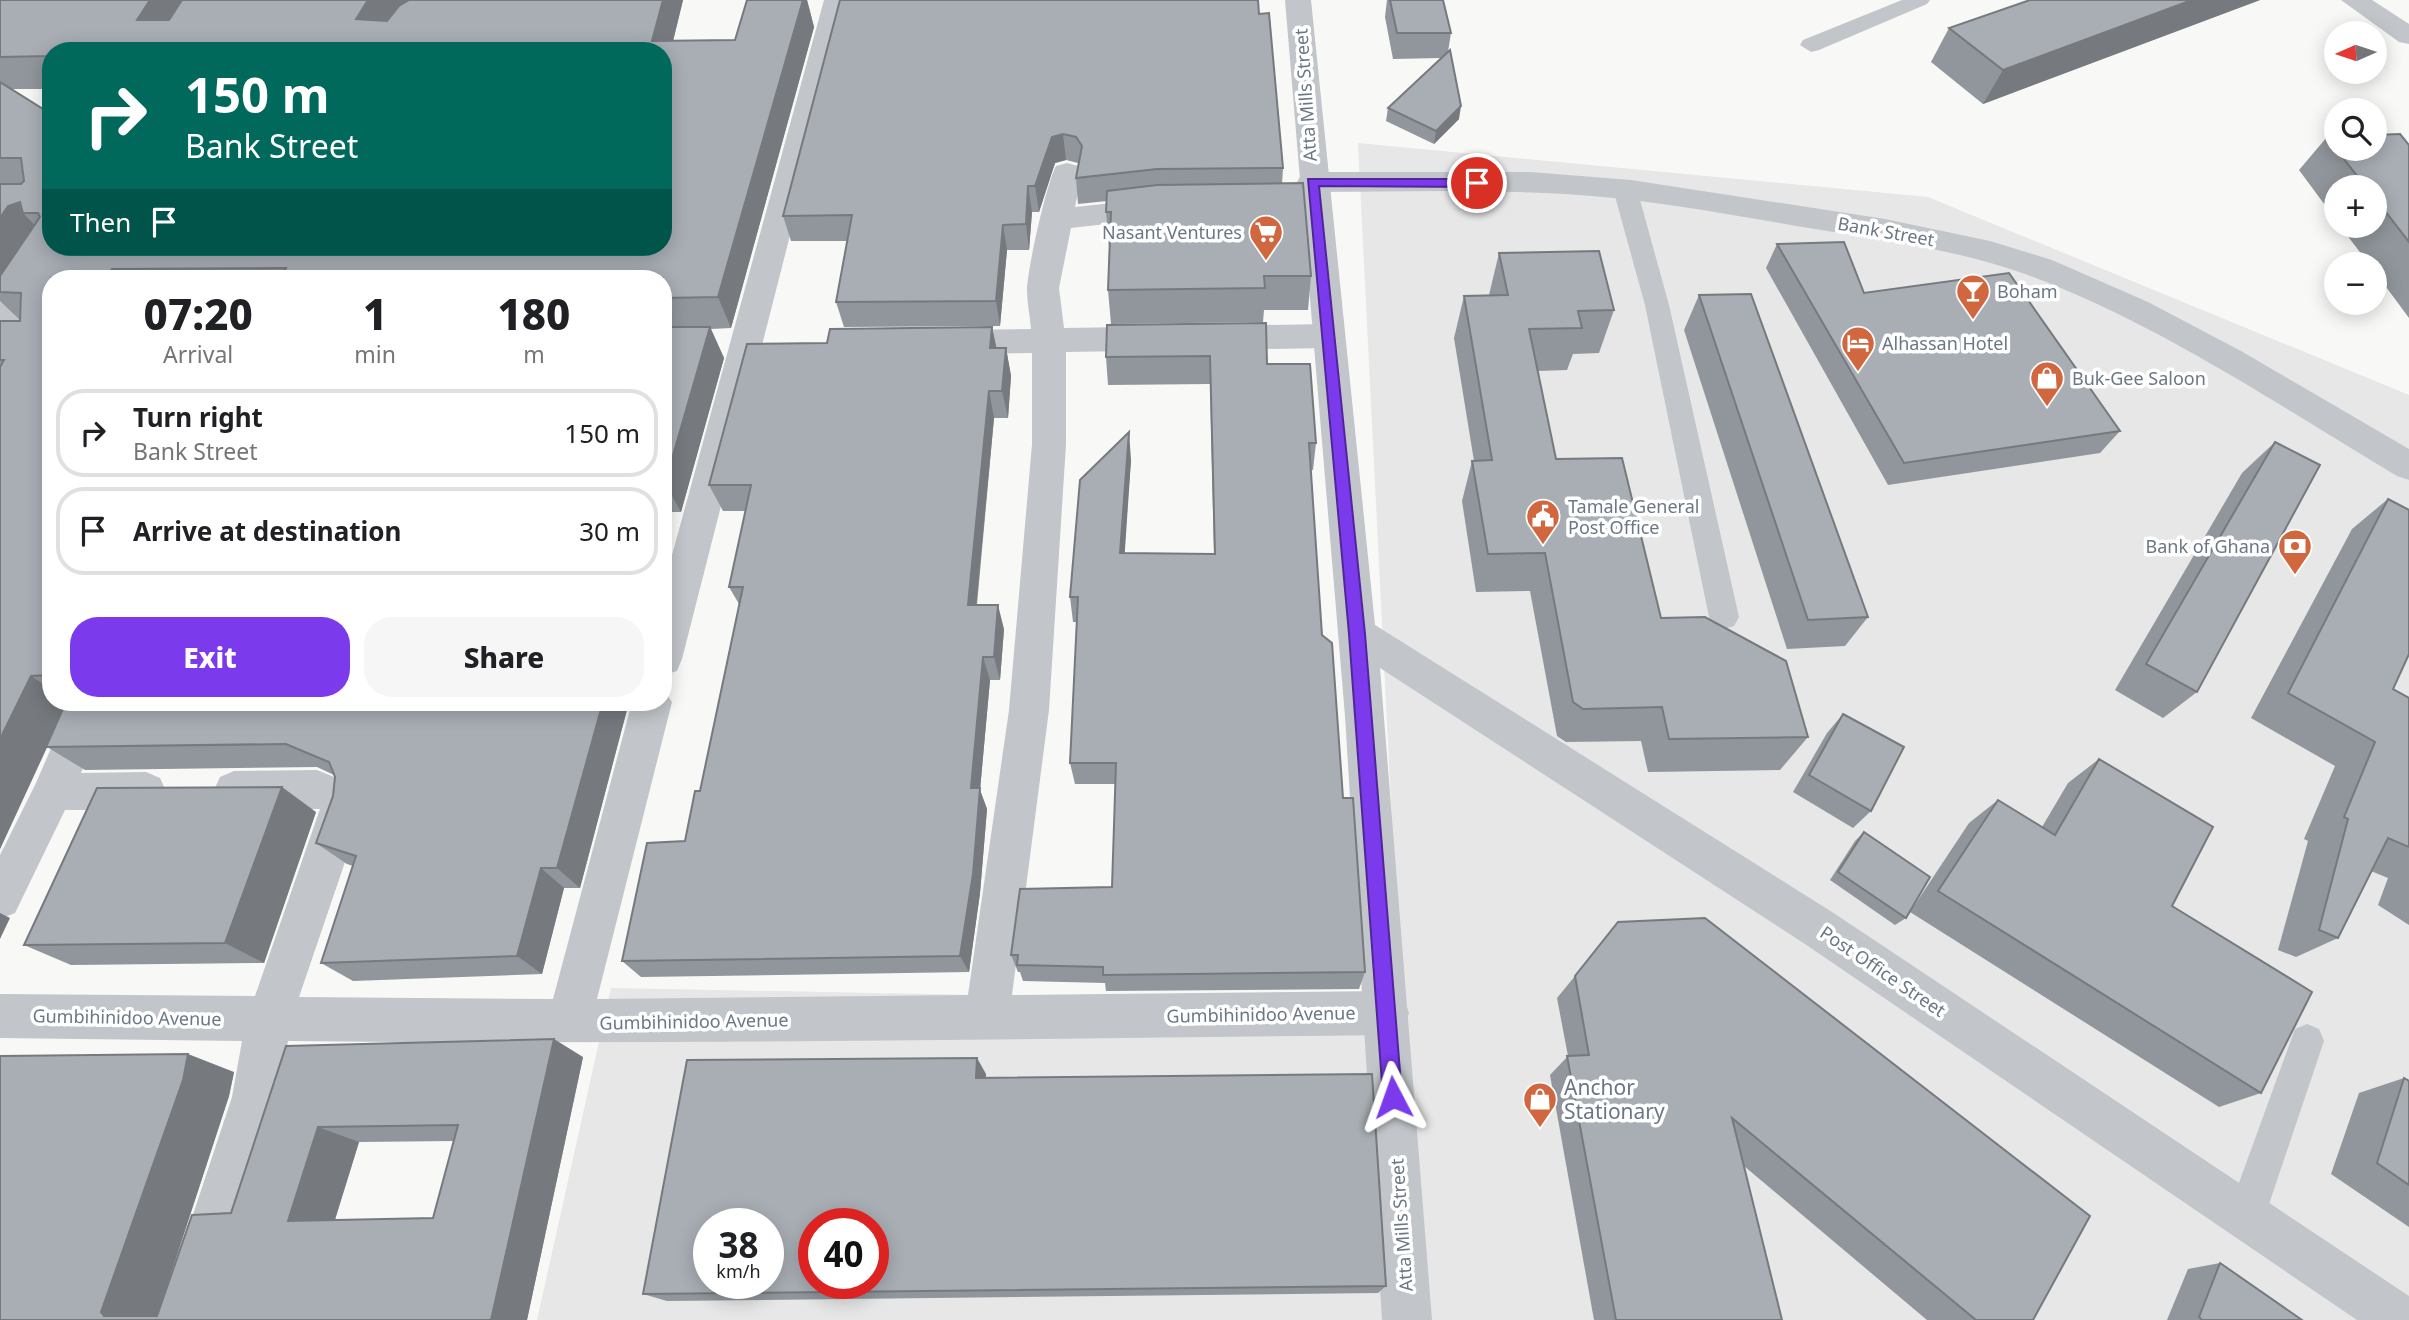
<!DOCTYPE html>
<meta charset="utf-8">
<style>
:root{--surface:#fff;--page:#f6f6f6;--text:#202124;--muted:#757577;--line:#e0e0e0;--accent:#7c3aed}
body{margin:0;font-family:"Noto Sans",sans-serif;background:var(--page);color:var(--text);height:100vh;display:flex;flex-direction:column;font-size:26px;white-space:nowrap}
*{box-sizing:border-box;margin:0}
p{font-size:23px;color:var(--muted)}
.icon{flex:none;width:38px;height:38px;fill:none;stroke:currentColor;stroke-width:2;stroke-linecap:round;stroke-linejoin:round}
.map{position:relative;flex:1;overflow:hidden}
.sheet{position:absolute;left:42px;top:270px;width:630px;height:441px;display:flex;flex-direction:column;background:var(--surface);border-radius:28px;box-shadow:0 4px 18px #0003}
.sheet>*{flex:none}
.hud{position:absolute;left:42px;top:42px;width:630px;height:214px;border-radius:28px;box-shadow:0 4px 18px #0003;background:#00695c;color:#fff;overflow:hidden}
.needle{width:46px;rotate:267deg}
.fabs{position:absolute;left:2324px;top:21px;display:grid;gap:14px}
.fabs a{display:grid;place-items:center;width:63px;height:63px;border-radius:50%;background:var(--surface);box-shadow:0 4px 18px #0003;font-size:35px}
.speed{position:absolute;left:693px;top:1208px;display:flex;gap:14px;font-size:35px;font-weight:700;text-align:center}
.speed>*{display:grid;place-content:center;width:91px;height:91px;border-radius:50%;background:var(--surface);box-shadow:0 4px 18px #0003;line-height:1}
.speed small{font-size:18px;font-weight:400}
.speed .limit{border:10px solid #d22;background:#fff;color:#111}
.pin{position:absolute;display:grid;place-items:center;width:60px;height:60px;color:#fff;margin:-30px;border:4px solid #fff;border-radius:50%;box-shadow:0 2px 7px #0007}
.me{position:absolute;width:77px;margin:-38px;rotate:356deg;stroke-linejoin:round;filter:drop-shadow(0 0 5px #0008)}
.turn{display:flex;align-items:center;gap:24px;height:147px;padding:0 28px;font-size:32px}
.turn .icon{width:91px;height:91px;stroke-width:2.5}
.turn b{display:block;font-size:49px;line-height:60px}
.then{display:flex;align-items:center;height:66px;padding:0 28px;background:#0003;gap:14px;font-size:26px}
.eta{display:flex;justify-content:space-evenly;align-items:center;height:119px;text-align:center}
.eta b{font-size:42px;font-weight:800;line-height:49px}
.primary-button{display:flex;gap:14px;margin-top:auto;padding:14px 28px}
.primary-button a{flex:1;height:80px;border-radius:28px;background:var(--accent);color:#fff;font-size:28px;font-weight:800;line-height:80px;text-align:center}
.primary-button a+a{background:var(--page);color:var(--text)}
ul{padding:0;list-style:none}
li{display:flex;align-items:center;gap:21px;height:88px;margin:0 14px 10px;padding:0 14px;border:4px solid var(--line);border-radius:28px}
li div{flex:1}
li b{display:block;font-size:26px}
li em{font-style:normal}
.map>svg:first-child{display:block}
.built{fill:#e6e7e6;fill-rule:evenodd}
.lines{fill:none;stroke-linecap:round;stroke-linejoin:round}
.service{fill:#c2c5c9;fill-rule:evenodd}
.minor{fill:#c2c5c9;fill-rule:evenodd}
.tertiary{fill:#c2c5c9;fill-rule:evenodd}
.wall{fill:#90969b;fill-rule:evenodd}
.shaded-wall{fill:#767a7e}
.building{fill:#a8aeb4;stroke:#767a7e;stroke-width:2;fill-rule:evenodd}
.route{fill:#7c3aed;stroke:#51269a;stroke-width:2}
.labels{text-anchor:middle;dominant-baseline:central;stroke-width:7;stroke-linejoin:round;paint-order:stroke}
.street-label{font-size:18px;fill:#6b7784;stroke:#fff}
.poi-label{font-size:18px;fill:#6b7784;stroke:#fff;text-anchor:start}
.near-poi-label{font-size:21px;fill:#6b7784;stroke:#fff;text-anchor:start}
</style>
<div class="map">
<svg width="2409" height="1320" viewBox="0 0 2409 1320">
<rect width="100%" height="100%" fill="#f8f8f6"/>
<path class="built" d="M1358 143 1928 197 2409 395V1320H537L611 988 1401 1003ZM709 1223H768V1283H709ZM814 1223H873V1283H814Z"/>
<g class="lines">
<g class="service">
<path d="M1902 0H1930L1927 4 1819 50 1811 52 1800 45 1803 40Z"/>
<path d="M1625 181 1633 183 1637 189 1669 305 1739 617 1734 626 1724 629 1714 626 1709 617 1645 305 1613 189 1617 183Z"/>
<path d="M2307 1024 2319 1029 2324 1041 2266 1213 2260 1226 2247 1232 2234 1226 2228 1213 2295 1029Z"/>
</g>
<g class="minor">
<path d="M824 0H850L682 659 677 671 663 675V588Z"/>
<path d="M2341 0H2372L2409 24V44L2399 42Z"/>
<path d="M1067 163 1078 166 1082 173 1075 207 1159 198 1170 201 1174 208 1170 215 1159 218 1071 228 1059 288 1064 328 1329 324 1341 328 1345 336 1341 344 1329 348 1066 352V444L1049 710 1012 995 1387 991 1403 997 1409 1013 1403 1029 1387 1035C1020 1039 654 1045 288 1041L278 1097 208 1320H158L232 1097 242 1041 0 1038V994L255 996 320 809H234L220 803 214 790 220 777 234 771 317 770 356 786 362 799 360 818 299 997 553 999 632 702H663V689L672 702 597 999 968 995 1009 710 1032 444V353L943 354 931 351 927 342 931 333 943 330 1031 329C1030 316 1027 303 1027 290 1027 270 1047 182 1056 166Z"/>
<path d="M1312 172H1530L1631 180 1885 219 1990 241 2052 260 2148 302 2241 351 2409 449V480L2397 476C2277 404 2159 324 2028 275 1962 251 1891 241 1821 230 1736 216 1651 199 1565 194 1481 189 1396 192 1312 192L1301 189 1297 182 1301 175Z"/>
<path d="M51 237V247H68L12 336 0 340V302L41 239Z"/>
<path d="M71 702H111L81 773 146 772 160 778 166 791 160 804 146 810H65L15 913 0 919V855L36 783Z"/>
</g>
<path class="tertiary" d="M1285 0H1311L1375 625 1832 912 2409 1296V1320H2357L1802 942 1380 668 1432 1320H1382L1345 716Z"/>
</g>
<g class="wall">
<path d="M0 0H683L673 41 735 40 747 0H807L814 27 731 328 711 329 724 358 681 512H672L663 548V278H51V702H629L580 888H564L542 974 353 981 321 963 353 866 347 864 316 843 333 796 335 777 334 775 317 767 85 770 47 747 0 849V321L20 320 0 301ZM51 51H663L51 247 11 89H51Z"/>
<path d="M1387 0H1443L1451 33 1448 52 1459 119 1434 144 1386 121 1388 108 1441 58 1393 59 1385 17Z"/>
<path d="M2260 0 1983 104 1931 62 1949 28Z"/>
<path d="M1259 14 1283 168 1282 184 1311 276 1308 310H1264L1263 322 1111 324 1108 290 1109 247 1106 212 1107 201 1078 204 1076 178 1078 163 1066 160 1055 163 1039 212H1032L1029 250H1007L1000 326 844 327 836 302 847 241H791L783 216Z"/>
<path d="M2327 137 2409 145V318L2375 272V264H2369L2340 226H2375V187H2336V220L2299 170Z"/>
<path d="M1777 244 1864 293 2120 431 2100 453 1888 485 1766 268Z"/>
<path d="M1499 253 1614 310 1599 353 1573 354 1567 370 1537 371 1556 459 1661 618 1808 737 1780 770 1648 772 1641 741 1566 742 1557 736 1530 591 1476 592 1462 501 1472 461H1474L1454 338 1464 296 1489 295Z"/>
<path d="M1699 295 1868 617 1845 646 1787 649 1684 330Z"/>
<path d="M1107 325 1267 364 1316 443 1313 470H1311L1322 635 1365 972 1359 989 1106 991 1105 983 1023 981 1020 972H1018L1011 955 1112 887 1115 784H1075L1070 763 1077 622H1073L1070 597 1131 460 1124 553 1214 554 1210 384 1108 385 1106 357Z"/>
<path d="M992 327 996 348H1006L1011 376 1008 418H994L977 605 1004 629 1000 680H990L980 790 987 809 980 893 969 972 641 977 622 961 685 841 700 791 739 604 729 587 746 511H723L709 485 827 343Z"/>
<path d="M2275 442 2197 692 2163 718 2115 690 2242 473Z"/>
<path d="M2388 499 2393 689 2409 698V925L2378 905 2388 878 2371 871 2338 938 2296 957 2278 950 2308 841 2304 839 2335 766 2251 718 2352 529Z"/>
<path d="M1843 714 1871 811 1853 828 1793 792 1827 733Z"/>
<path d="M2099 759 2172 906 2261 1093 2219 1107 1910 912 1969 823 1998 800 2042 827 2068 783Z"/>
<path d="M316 812 264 963 71 965 24 945Z"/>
<path d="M1864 832 1906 918 1895 925 1830 880 1855 841Z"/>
<path d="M1575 976 2033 1320H1927L1744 1166 1782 1320H1594L1550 1075 1568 1056 1557 998Z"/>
<path d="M286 1046 583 1057 527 1320H0L234 1072 229 1096 157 1316 231 1213ZM454 1141 433 1218 335 1220 359 1142Z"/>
<path d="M986 1074V1078L1386 1286 1378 1293 667 1301 643 1294Z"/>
<path d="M2404 1078 2409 1081V1227L2331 1174 2359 1093Z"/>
<path d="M2220 1263 2302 1320H2167L2188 1269Z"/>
</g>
<g class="shaded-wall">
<path d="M150 0H195L163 51 137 20Z"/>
<path d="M368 0H424L394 23 356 19Z"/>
<path d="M663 0H683L665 74 652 41Z"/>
<path d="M803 0H807L814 27 731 328 718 297Z"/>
<path d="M2192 0H2260L1983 104 2003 70Z"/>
<path d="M1461 106 1459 119 1434 144 1436 131Z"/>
<path d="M1063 134 1066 160 1055 163 1039 212 1035 186 1052 137Z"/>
<path d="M1028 186 1032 212 1029 250 1026 224Z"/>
<path d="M20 202 23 213 45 236 0 292V218L8 206Z"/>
<path d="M1003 225 1007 250 1000 326 996 301Z"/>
<path d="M112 269 120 278H107Z"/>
<path d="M710 327 724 358 681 512 665 483Z"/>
<path d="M992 327 998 355 990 348Z"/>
<path d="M1006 348 1011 376 1008 418 1002 391Z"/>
<path d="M989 391 994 418 974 629 968 605Z"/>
<path d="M1129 432 1131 460 1123 579 1120 553Z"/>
<path d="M663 496 672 512 663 548Z"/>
<path d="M998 605 1004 629 1000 680 994 657Z"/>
<path d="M983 657 990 680 980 790 987 809 980 893 969 972 960 956 971 788Z"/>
<path d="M31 676 51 689V702H68L0 849V739Z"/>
<path d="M603 702H629L580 888 557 868Z"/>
<path d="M282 787 316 812 264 963 225 943Z"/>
<path d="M541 868 564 888 542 974 517 956Z"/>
<path d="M0 913 10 918 0 939Z"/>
<path d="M554 1039 583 1057 527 1320H491Z"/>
<path d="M188 1054 234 1072 229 1096 156 1319 104 1316 101 1312Z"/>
<path d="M977 1058 986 1074 985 1093 976 1078Z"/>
<path d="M318 1127 359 1142 331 1232 288 1221Z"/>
</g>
<g class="building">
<path d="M0 0H150L137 20H169L182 0H368L356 19 387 21 399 6 409 0H663L652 41 735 40 747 0H803L718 297 663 298V278H280L286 268 112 269 107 278H51V675L31 676 0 739V367L4 360H0V321H20L21 293 0 292V276L40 217 38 213H23L20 202 8 206 0 218V184H21L24 181 21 158H0V82L51 114V247H663V51H51V56L0 57Z"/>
<path d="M840 0H1258L1259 14 1269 13 1283 168 1157 169 1076 178 1082 146 1076 137 1063 134 1052 137 1035 186H1028L1026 224 1003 225 996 301 836 302 852 215 783 216Z"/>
<path d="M1390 0H1443L1451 33H1397Z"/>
<path d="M2030 0H2192L2003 70 1949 28Z"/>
<path d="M1450 50 1461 106 1436 131 1388 108Z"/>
<path d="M2400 134 2409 145V242L2375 198V187H2366L2336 149H2375V135Z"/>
<path d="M2327 137H2336V149Z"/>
<path d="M1303 183 1311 276H1264L1265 288 1108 290 1111 212H1106L1107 191 1157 185Z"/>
<path d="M1844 242 1864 293 2009 273 2120 431 1904 463 1777 244Z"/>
<path d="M1599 251 1614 310 1578 311 1582 328 1529 329 1556 459 1622 458 1661 618 1705 617 1786 661 1808 737 1669 739 1662 707 1583 709 1573 702 1545 553 1488 554 1472 461 1492 460 1464 296 1508 295 1499 253Z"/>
<path d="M1751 294 1868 617 1808 620 1699 295Z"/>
<path d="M1266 323 1267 364H1310L1316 443H1309L1322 635 1332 643 1343 798H1353L1365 972 1103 975V967L1017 965 1018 955H1011L1020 889 1112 887 1116 763H1070L1078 597H1070L1080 480 1129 432 1120 553 1215 554 1210 356 1106 357 1107 325Z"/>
<path d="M663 327H710L665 483H663Z"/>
<path d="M992 327 990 348H1006L1002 391H989L968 605H998L994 657H983L971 788H980L973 874 960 956 622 961 647 843 685 841 695 791H700L743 587H729L751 485H709L747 344 827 343 830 329Z"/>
<path d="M2275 442 2320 465 2197 692 2146 664Z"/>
<path d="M2388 499 2409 510V654L2393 689 2409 698V847L2388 838 2338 938 2319 930 2348 819 2344 817 2375 742 2288 693Z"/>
<path d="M66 702H603L557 868H541L517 956 321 963 356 856 316 843 333 796 335 777 329 762 286 744 46 747Z"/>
<path d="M1843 714 1904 747 1871 811 1809 775Z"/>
<path d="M2099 759 2213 827 2172 906 2312 992 2261 1093 1938 891 1998 800 2055 835Z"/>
<path d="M282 787 225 943 24 945 97 788Z"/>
<path d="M1864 832 1930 877 1906 918 1838 872Z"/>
<path d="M1705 918 2090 1216 2033 1320H1976L1732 1118 1782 1320H1616L1567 1056 1589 1055 1575 976 1618 922Z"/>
<path d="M554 1039 491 1320H0V1056L188 1054 183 1080 101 1312 104 1316H157L192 1215 231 1213 286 1046ZM458 1125 433 1218 288 1221 318 1127Z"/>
<path d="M977 1058 976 1078 1372 1074 1386 1286 643 1294 687 1060ZM709 1223H768V1283H709ZM814 1223H873V1283H814Z"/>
<path d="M2404 1078 2409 1081V1185L2377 1163Z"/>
<path d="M2220 1263 2302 1320H2202L2199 1317Z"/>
</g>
<path class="route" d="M1308 179H1477L1484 183 1477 187 1319 186 1365 634 1402 1097 1399 1103 1393 1106 1386 1103 1383 1097 1349 634Z"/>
<defs>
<g id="supermarket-pin" transform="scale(1.75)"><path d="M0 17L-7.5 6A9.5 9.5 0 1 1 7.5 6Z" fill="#d0673f" stroke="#fff"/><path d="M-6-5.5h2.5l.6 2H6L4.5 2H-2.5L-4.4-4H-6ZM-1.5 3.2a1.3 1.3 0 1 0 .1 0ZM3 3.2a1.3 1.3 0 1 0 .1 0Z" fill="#fff"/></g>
<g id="bar-pin" transform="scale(1.75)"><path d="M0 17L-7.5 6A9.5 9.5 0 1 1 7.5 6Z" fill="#d0673f" stroke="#fff"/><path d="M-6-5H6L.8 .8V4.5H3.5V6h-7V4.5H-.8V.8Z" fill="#fff"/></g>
<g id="hotel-pin" transform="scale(1.75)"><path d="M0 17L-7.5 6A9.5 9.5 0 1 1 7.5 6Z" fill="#d0673f" stroke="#fff"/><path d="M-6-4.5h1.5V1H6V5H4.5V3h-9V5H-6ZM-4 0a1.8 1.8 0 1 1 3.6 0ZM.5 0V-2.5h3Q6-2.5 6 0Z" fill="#fff"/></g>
<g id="shop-pin" transform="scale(1.75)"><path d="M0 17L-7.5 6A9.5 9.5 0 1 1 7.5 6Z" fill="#d0673f" stroke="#fff"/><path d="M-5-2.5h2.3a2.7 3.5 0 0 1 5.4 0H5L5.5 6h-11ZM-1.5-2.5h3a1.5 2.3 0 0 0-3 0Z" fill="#fff"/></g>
<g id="civic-pin" transform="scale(1.75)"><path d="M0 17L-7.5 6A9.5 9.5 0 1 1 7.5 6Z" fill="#d0673f" stroke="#fff"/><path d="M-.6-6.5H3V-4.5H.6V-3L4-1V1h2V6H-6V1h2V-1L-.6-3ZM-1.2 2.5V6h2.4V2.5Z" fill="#fff"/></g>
<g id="bank-pin" transform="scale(1.75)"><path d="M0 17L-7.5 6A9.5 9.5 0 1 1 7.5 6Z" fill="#d0673f" stroke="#fff"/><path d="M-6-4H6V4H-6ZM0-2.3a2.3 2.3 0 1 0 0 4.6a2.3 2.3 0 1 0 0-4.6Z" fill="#fff"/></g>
</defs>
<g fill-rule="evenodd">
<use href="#supermarket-pin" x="1266" y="232"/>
<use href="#bar-pin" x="1973" y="291"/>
<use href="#hotel-pin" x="1858" y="343"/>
<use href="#shop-pin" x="2047" y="378"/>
<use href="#civic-pin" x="1543" y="516"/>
<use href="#bank-pin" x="2295" y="546"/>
<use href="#shop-pin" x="1540" y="1099"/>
</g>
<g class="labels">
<g class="street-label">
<text transform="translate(1305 95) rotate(-94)">Atta Mills Street</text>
<text transform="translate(1886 231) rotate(10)">Bank Street</text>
<text transform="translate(1883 971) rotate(34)">Post Office Street</text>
<text transform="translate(1261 1014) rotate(-1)">Gumbihinidoo Avenue</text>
<text transform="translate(127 1017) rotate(1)">Gumbihinidoo Avenue</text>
<text transform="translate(694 1021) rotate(-1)">Gumbihinidoo Avenue</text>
<text transform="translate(1401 1225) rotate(-94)">Atta Mills Street</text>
</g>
<g class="poi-label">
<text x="1242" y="232" text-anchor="end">Nasant Ventures</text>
<text x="1997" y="291">Boham</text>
<text x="1882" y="343">Alhassan Hotel</text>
<text x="2072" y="378">Buk-Gee Saloon</text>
<text x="1568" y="506">Tamale General<tspan x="1568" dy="21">Post Office</tspan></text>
<text x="2270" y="546" text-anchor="end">Bank of Ghana</text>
</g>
<g class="near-poi-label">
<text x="1564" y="1087">Anchor<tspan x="1564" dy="24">Stationary</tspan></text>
</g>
</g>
</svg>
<div class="fabs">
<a><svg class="needle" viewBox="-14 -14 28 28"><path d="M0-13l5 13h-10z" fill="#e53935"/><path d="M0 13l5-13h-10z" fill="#757577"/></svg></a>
<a><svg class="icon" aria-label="search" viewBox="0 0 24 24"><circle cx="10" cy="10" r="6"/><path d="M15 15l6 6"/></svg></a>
<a>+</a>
<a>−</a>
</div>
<div class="speed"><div>38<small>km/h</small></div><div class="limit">40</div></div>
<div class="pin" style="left:1477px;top:183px;background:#d93025"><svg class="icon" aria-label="arrive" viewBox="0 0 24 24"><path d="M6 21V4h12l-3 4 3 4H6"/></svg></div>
<svg class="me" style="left:1393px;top:1097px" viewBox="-20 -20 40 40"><path d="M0-17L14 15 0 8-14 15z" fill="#7c3aed" stroke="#fff" stroke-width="4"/></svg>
<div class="hud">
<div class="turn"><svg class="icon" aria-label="right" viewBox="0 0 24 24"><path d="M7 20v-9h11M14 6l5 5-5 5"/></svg><div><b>150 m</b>Bank Street</div></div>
<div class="then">Then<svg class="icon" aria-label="arrive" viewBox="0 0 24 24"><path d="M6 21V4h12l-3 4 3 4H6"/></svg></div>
</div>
<section class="sheet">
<div class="eta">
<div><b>07:20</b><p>Arrival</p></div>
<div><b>1</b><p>min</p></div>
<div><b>180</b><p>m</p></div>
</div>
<ul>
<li><svg class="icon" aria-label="right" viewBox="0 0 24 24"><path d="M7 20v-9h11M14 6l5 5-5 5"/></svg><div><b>Turn right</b><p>Bank Street</p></div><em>150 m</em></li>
<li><svg class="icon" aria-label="arrive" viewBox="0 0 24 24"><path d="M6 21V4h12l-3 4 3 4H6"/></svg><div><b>Arrive at destination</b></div><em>30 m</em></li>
</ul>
<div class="primary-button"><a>Exit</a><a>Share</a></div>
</section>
</div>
